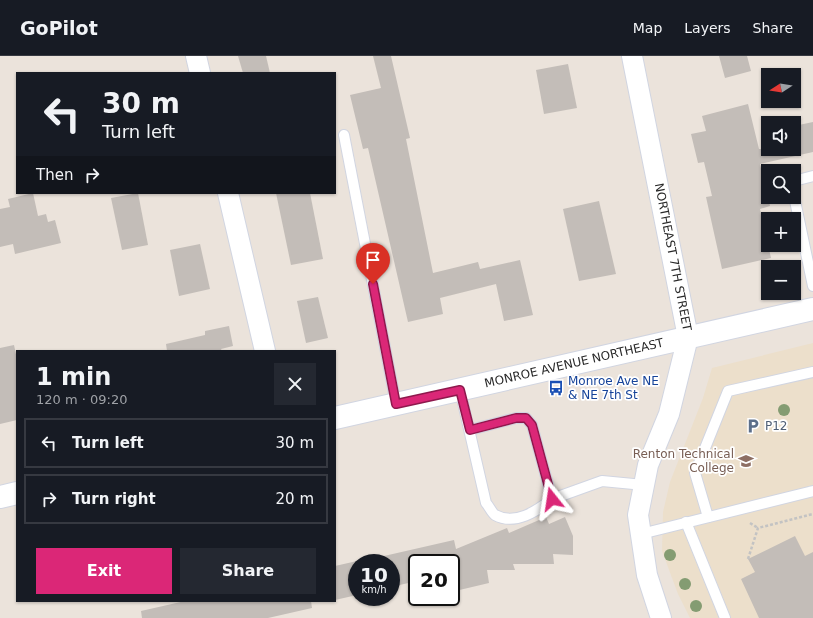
<!DOCTYPE html>
<meta charset="utf-8">
<style>
:root{--surface:#171b24;--page:#242831;--text:#f1f3f6;--muted:#9ea1a6;--line:#363941;--accent:#db2777}
body{margin:0;font-family:"DejaVu Sans",sans-serif;background:var(--page);color:var(--text);height:100vh;display:flex;flex-direction:column;font-size:15px;white-space:nowrap}
*{box-sizing:border-box;margin:0}
p{font-size:13px;color:var(--muted)}
.icon{flex:none;width:22px;height:22px;fill:none;stroke:currentColor;stroke-width:2;stroke-linecap:round;stroke-linejoin:round}
.map{position:relative;flex:1;overflow:hidden}
.details{position:absolute;left:16px;top:294px;width:320px;height:252px;display:flex;flex-direction:column;background:var(--surface);border-radius:0px;box-shadow:0 1px 3px #0004}
.details>*{flex:none}
.top-card{position:absolute;left:16px;top:16px;width:320px;height:122px;border-radius:0px;box-shadow:0 1px 3px #0004;background:#171b24;color:var(--text);overflow:hidden}
.needle{width:26px;rotate:258deg}
.buttons{position:absolute;left:761px;top:12px;display:grid;gap:8px}
.buttons a{display:grid;place-items:center;width:40px;height:40px;border-radius:0px;background:var(--surface);box-shadow:0 1px 3px #0004;font-size:20px}
.speed{position:absolute;left:348px;top:498px;display:flex;gap:8px;font-size:20px;font-weight:700;text-align:center}
.speed>*{display:grid;place-content:center;width:52px;height:52px;border-radius:50%;background:var(--surface);box-shadow:0 1px 3px #0004;line-height:1}
.speed small{font-size:10px;font-weight:400}
.speed .limit{border:2px solid #111;border-radius:6px;background:#fff;color:#111}
.pin{position:absolute;display:grid;place-items:center;width:34px;height:34px;color:#fff;margin:-41px -17px;border-radius:50% 50% 50% 0;rotate:-45deg;box-shadow:0 0 4px #0007}
.pin .icon{rotate:45deg}
.me{position:absolute;width:44px;margin:-22px;rotate:345deg;stroke-linejoin:round;filter:drop-shadow(0 0 3px #0008)}
.turn{display:flex;align-items:center;gap:14px;height:84px;padding:0 20px;font-size:18px}
.turn .icon{width:52px;height:52px;stroke-width:2.5}
.turn b{display:block;font-size:28px;line-height:34px}
.then{display:flex;align-items:center;height:38px;padding:0 20px;background:#0003;gap:8px;font-size:15px}
.round{display:grid;place-items:center;flex:none;width:42px;height:42px;border-radius:0px;background:var(--page)}
.overview{display:flex;align-items:center;justify-content:space-between;height:68px;padding:0 20px}
h1{font-size:24px;font-weight:700;line-height:30px}
.primary-button{display:flex;gap:8px;margin-top:auto;padding:8px 20px}
.primary-button a{flex:1;height:46px;border-radius:0px;background:var(--accent);color:#fff;font-size:16px;font-weight:700;line-height:46px;text-align:center}
.primary-button a+a{background:var(--page);color:var(--text)}
ul{padding:0;list-style:none}
li{display:flex;align-items:center;gap:12px;height:50px;margin:0 8px 6px;padding:0 12px;border:2px solid var(--line);border-radius:0px}
li div{flex:1}
li b{display:block;font-size:15px}
li em{font-style:normal}
header{display:flex;align-items:center;gap:24px;box-sizing:border-box;height:56px;padding:0 20px;background:var(--surface);border-bottom:1px solid var(--line)}
header strong{font-size:19px}
nav{display:flex;gap:22px;margin-inline-start:auto;font-size:14px}
.map>svg:first-child{display:block}
.education{fill:#ecdfcb}
.building{fill:#c3bdb8}
.lines{fill:none;stroke-linecap:round;stroke-linejoin:round}
.service-casing{stroke:#d1d5e1;stroke-width:12}
.minor-casing{stroke:#d1d5e1;stroke-width:22}
.tertiary-casing{stroke:#d1d5e1;stroke-width:24}
.path{stroke:#c3c3c3;stroke-width:2.5;stroke-dasharray:3 2;stroke-linecap:butt}
.service{stroke:#fff;stroke-width:10}
.minor{stroke:#fff;stroke-width:20}
.tertiary{stroke:#fff;stroke-width:22}
.tree{fill:#849c72}
.route-casing{stroke:#8e194d;stroke-width:10}
.route{stroke:#db2777;stroke-width:7}
.labels{text-anchor:middle;dominant-baseline:central;stroke-width:3.5;stroke-linejoin:round;paint-order:stroke}
.street-label{font-size:12px;fill:#292929;stroke:#fff}
.transit-label{font-size:12px;fill:#164399;stroke:#fff;text-anchor:start}
.service-label{font-size:12px;fill:#4e5e75;stroke:#fff;text-anchor:start}
.education-label{font-size:12px;fill:#785e54;stroke:#fff;text-anchor:end}
</style>
<header>
<strong>GoPilot</strong>
<nav><a>Map</a><a>Layers</a><a>Share</a></nav>
</header>
<div class="map">
<svg width="813" height="562" viewBox="0 0 813 562">
<rect width="100%" height="100%" fill="#ebe3db"/>
<path class="education" d="M813 287V562H690L678 538 662 495 663 456 670 426 703 342 712 312Z"/>
<g class="building">
<path d="M238 0H266L270 17H243Z"/>
<path d="M373 0H391L410 82 406 83 433 217 478 206 480 213 520 204 533 259 504 265 496 228 440 242 443 258 408 266 368 92 363 93 350 39 381 32Z"/>
<path d="M719 0H747L751 15 725 22Z"/>
<path d="M568 8 577 52 544 58 536 14Z"/>
<path d="M748 48 759 93H794V96V70L813 66V96L760 108 770 150 760 153 771 202 722 213 706 141 712 140 704 106 698 107 691 78 706 75 702 60Z"/>
<path d="M33 137 38 160 46 158 48 166 55 164 61 187 15 198 13 188 0 191V153L10 151 8 143Z"/>
<path d="M138 137 148 189 122 194 111 142Z"/>
<path d="M276 137H310L323 203 291 209Z"/>
<path d="M599 145 616 218 579 225 563 153Z"/>
<path d="M200 188 210 233 179 240 170 194Z"/>
<path d="M318 241 328 282 306 287 297 245Z"/>
<path d="M229 270 233 290 221 293 222 295H167L166 288 205 279V275Z"/>
<path d="M14 289 17 303V364L0 368V292Z"/>
<path d="M546 461 549 468 565 461 573 480V499L553 498 554 508H513L515 514H487L489 527 451 536V507H417V525L391 531V507H385L384 500 454 484 456 493 507 472 509 477Z"/>
<path d="M795 480 805 500 813 496V562H759L741 523 755 516 748 503Z"/>
<path d="M357 505V539L335 544V510Z"/>
<path d="M185 545H311L312 552 268 562H142L141 555Z"/>
</g>
<g class="lines">
<g class="service-casing">
<g id="service">
<path d="M344 79 396 348"/>
<path d="M794 125 813 120"/>
<path d="M794 140 813 230"/>
<path d="M460 334 486 447C489 450 492 457 495 459 515 470 537 455 552 443L532 369 526 362H516L470 374"/>
<path d="M552 443 602 425 644 429"/>
<path d="M708 461 695 417 728 335 813 316"/>
<path d="M686 466 725 562"/>
<path d="M641 478 813 435"/>
</g>
</g>
<g class="minor-casing">
<g id="minor">
<path d="M196 0 200 17"/>
<path d="M632 0 688 281 669 358 648 409 638 459 647 519 661 562"/>
<path d="M228 137 265 295"/>
</g>
</g>
<g class="tertiary-casing">
<g id="tertiary">
<path d="M335 362 813 253"/>
<path d="M0 441 17 437"/>
</g>
</g>
<g class="path">
<path d="M750 467 758 472"/>
<path d="M748 503 758 472 813 458"/>
</g>
<use href="#service" class="service"/>
<use href="#minor" class="minor"/>
<use href="#tertiary" class="tertiary"/>
</g>
<g class="tree">
<circle cx="784" cy="354" r="6"/>
<circle cx="670" cy="499" r="6"/>
<circle cx="685" cy="528" r="6"/>
<circle cx="696" cy="550" r="6"/>
</g>
<g class="lines">
<g class="route-casing">
<path id="route" d="M373 228 396 348 460 334 470 374 516 362H526L532 369 552 443"/>
</g>
<use href="#route" class="route"/>
</g>
<defs>
<g id="bus-bare" transform="scale(1.2)"><path d="M-5-6H5V4H4V6H2V4H-2V6H-4V4H-5ZM-3.5-4V0h7V-4ZM-3.5 1.2v1.5H-2V1.2ZM2 1.2v1.5H3.5V1.2Z" fill="#1a4fb4" stroke="#fff" stroke-width="2.5" paint-order="stroke"/></g>
<g id="parking-bare" transform="scale(1.2)"><path d="M-3.5-5.5H1a3.5 3.5 0 0 1 0 7H-1V5.5H-3.5ZM-1-3.4V-.6H.8a1.4 1.4 0 0 0 0-2.8Z" fill="#5c6f8a" stroke="#fff" stroke-width="2.5" paint-order="stroke"/></g>
<g id="university-bare" transform="scale(1.2)"><path d="M0-5L7-2L0 1L-7-2ZM-4 1L0 2.5L4 1V4Q0 6-4 4Z" fill="#8d6e63" stroke="#fff" stroke-width="2.5" paint-order="stroke"/></g>
</defs>
<g fill-rule="evenodd">
<use href="#bus-bare" x="556" y="332"/>
<use href="#parking-bare" x="753" y="370"/>
<use href="#university-bare" x="746" y="405"/>
</g>
<g class="labels">
<g class="street-label">
<text transform="translate(673 201) rotate(79)">NORTHEAST 7TH STREET</text>
<text transform="translate(574 307) rotate(-13)">MONROE AVENUE NORTHEAST</text>
</g>
<g class="transit-label">
<text x="568" y="325">Monroe Ave NE<tspan x="568" dy="14">&amp; NE 7th St</tspan></text>
</g>
<g class="service-label">
<text x="765" y="370">P12</text>
</g>
<g class="education-label">
<text x="734" y="398">Renton Technical<tspan x="734" dy="14">College</tspan></text>
</g>
</g>
</svg>
<div class="buttons">
<a><svg class="needle" viewBox="-14 -14 28 28"><path d="M0-13l5 13h-10z" fill="#e53935"/><path d="M0 13l5-13h-10z" fill="#9ea1a6"/></svg></a>
<a><svg class="icon" aria-label="sound" viewBox="0 0 24 24"><path d="M4 9h4l5-4v14l-5-4H4zM17 9q2 3 0 6"/></svg></a>
<a><svg class="icon" aria-label="search" viewBox="0 0 24 24"><circle cx="10" cy="10" r="6"/><path d="M15 15l6 6"/></svg></a>
<a>+</a>
<a>−</a>
</div>
<div class="speed"><div>10<small>km/h</small></div><div class="limit">20</div></div>
<div class="pin" style="left:373px;top:228px;background:#d93025"><svg class="icon" aria-label="arrive" viewBox="0 0 24 24"><path d="M6 21V4h12l-3 4 3 4H6"/></svg></div>
<svg class="me" style="left:552px;top:443px" viewBox="-20 -20 40 40"><path d="M0-17L14 15 0 8-14 15z" fill="#db2777" stroke="#fff" stroke-width="4"/></svg>
<div class="top-card">
<div class="turn"><svg class="icon" aria-label="left" viewBox="0 0 24 24"><path d="M17 20v-9H6M10 6l-5 5 5 5"/></svg><div><b>30 m</b>Turn left</div></div>
<div class="then">Then<svg class="icon" aria-label="right" viewBox="0 0 24 24"><path d="M7 20v-9h11M14 6l5 5-5 5"/></svg></div>
</div>
<section class="details">
<div class="overview"><div><h1>1 min</h1><p>120 m · 09:20</p></div><a class="round"><svg class="icon" aria-label="close" viewBox="0 0 24 24"><path d="M6 6l12 12M18 6L6 18"/></svg></a></div>
<ul>
<li><svg class="icon" aria-label="left" viewBox="0 0 24 24"><path d="M17 20v-9H6M10 6l-5 5 5 5"/></svg><div><b>Turn left</b></div><em>30 m</em></li>
<li><svg class="icon" aria-label="right" viewBox="0 0 24 24"><path d="M7 20v-9h11M14 6l5 5-5 5"/></svg><div><b>Turn right</b></div><em>20 m</em></li>
</ul>
<div class="primary-button"><a>Exit</a><a>Share</a></div>
</section>
</div>
